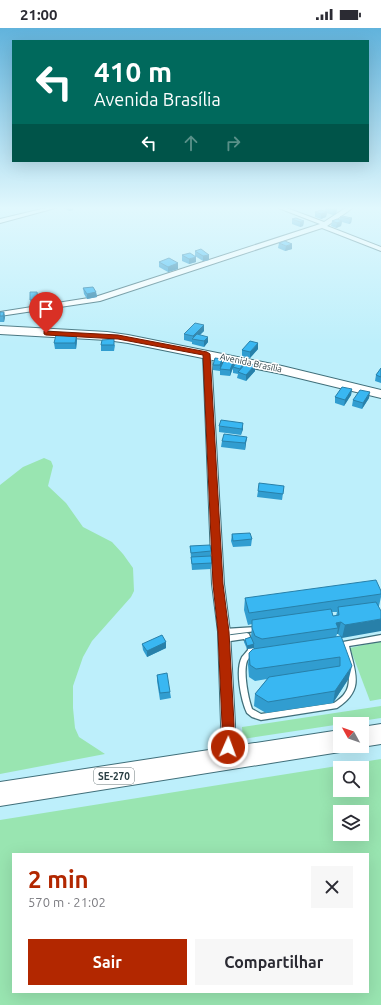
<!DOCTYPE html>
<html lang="pt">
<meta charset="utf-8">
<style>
:root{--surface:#fff;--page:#f7f7f7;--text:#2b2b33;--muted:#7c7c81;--accent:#b22700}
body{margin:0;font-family:Ubuntu,sans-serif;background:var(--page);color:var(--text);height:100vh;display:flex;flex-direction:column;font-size:15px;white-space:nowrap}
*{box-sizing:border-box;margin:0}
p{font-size:13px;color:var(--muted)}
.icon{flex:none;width:22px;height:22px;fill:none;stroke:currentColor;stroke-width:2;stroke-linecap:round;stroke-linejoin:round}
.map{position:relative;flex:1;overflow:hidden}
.panel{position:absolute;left:12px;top:825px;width:357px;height:140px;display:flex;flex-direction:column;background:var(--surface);border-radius:0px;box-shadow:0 4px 16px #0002}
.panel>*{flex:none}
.top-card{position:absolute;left:12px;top:12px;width:357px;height:122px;border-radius:0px;box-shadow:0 4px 16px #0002;background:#00695c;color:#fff;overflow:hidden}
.needle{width:26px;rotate:310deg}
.buttons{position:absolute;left:333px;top:689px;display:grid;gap:8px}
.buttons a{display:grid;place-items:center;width:36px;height:36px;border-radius:0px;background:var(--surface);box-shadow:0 4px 16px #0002;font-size:20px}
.pin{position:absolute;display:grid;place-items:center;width:34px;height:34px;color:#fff;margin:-41px -17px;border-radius:50% 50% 50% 0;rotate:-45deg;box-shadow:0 0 4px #0007}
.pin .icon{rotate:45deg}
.me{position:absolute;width:44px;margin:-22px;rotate:2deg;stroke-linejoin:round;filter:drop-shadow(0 0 3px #0008)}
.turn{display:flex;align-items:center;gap:14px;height:84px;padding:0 16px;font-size:18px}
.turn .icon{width:52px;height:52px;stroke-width:2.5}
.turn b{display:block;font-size:28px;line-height:34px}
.lanes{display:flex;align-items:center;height:38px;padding:0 16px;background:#0003;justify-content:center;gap:20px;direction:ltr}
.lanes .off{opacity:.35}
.round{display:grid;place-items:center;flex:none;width:42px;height:42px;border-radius:0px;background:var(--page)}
.summary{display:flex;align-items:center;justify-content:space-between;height:68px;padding:0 16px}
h1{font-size:24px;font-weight:700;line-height:30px;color:var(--accent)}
.primary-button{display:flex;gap:8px;margin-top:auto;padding:8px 16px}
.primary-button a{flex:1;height:46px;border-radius:0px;background:var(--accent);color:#fff;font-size:16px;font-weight:700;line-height:46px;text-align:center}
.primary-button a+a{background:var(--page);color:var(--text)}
.status{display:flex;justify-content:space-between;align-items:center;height:28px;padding:0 20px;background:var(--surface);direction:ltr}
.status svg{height:11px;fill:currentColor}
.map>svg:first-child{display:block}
.green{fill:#99e5b1;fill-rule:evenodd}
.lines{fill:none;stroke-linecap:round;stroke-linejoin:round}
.lane-casing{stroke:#406f7a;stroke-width:2.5}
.street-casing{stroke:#406f7a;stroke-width:2}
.secondary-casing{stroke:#406f7a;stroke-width:2}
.primary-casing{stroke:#406f7a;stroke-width:2}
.lane{fill:#fff;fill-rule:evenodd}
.street{fill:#fff;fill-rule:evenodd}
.secondary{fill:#fff;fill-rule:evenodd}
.primary{fill:#fff;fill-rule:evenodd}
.wall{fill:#319dd0;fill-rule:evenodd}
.shaded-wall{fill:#2880a9}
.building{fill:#39b7f2;stroke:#2880a9}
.route{fill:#b22700;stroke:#741900}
.labels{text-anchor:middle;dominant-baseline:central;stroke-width:3;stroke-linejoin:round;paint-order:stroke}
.far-street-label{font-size:9px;fill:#2a3e43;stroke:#fff}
.shield{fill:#fff;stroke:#6a787b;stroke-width:1}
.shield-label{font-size:10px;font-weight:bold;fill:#2a3e43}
</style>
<div class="status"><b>21:00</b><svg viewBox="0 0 49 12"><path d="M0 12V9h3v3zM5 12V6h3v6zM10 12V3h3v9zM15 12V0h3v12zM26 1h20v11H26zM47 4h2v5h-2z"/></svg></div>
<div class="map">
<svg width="381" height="977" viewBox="0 0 381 977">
<rect width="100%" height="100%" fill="#bdeffb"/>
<g class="green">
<path d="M44 430 51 433 53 438 48 458 66 475 83 499 112 514 123 526 133 540 134 563 131 569 92 613 83 629 73 658V680L75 700 79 709 105 726 0 746V457L23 439Z"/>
<path d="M381 613V671L370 673 350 620Z"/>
<path d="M381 678V690L243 711 242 699Z"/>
<path d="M381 731V977H0V792ZM340 740H362V762H340ZM340 784H362V806H340ZM13 826H368V964H13Z"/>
</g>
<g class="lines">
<g class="lane-casing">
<g id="lane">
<path d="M257 599H259L260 601 259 603H257L224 607 222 606 221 604 222 602 224 601Z"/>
<path d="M247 605 249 606 251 612 250 614 248 615 246 614 244 611 224 614 222 613 221 611 222 609 224 608Z"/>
<path d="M381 607V613L349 618C355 645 365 662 337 680L261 692 252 689 247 685C241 672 235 642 242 629 244 627 246 624 248 622V620L249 618 251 617 253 618 255 623C253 626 249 629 247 633 243 644 248 670 252 681L261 686 334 675C338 672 342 670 345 665 354 653 345 630 342 616L343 614Z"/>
</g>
</g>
<g class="street-casing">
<g id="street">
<path d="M50 179H59L0 195V191Z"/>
<path d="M276 179H284L324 194 347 179H354L327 198 381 219V223L322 200 100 273 0 288V284L95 269 320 196Z"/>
<path d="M207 323 211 326 224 556 230 604 235 696 234 730 232 735 227 737 222 735 220 730 221 696 218 604 212 556 203 326Z"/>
</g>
</g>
<g class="secondary-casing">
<path id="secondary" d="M0 298 107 304 128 307 282 338 381 362V370L282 346 128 315 107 312 0 306Z"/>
</g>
<g class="primary-casing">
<g id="primary">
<path d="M381 696V716L362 719 358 718H362V699Z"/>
<path d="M340 702V718H350L348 720 340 724 0 778V754Z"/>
</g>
</g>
<use href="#lane" class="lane"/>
<use href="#street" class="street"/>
<use href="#secondary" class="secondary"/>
<use href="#primary" class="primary"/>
</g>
<g class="wall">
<path d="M64 179H73V182L69 183 64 180Z"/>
<path d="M325 179 337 181 336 186 333 187 327 185 326 189 321 191 315 189V184H325Z"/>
<path d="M340 189 352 190 351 195 349 196 342 194 341 198 336 200 331 198 332 193 339 192Z"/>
<path d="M292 191 304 193 303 198 300 199 292 196Z"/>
<path d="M279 215 292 221 285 223 278 220Z"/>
<path d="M195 223 209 227V232L203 233 195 228Z"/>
<path d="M182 227 196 234 189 236 182 233Z"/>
<path d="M159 234 178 235V241L168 244 159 239Z"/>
<path d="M83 260 96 264 97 269 87 271 84 266Z"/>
<path d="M37 264 39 277H31L30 272Z"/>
<path d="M0 284H4L5 289 4 294H0Z"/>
<path d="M204 303 200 307 208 314 204 319 192 316V314L184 312V306Z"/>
<path d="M77 306V312L76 321H55L54 315Z"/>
<path d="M101 317H115L114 323H101Z"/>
<path d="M258 321 250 330 242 328V322Z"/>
<path d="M222 331V337L221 341 234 337 230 348 220 347V341V343L213 342V337Z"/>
<path d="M244 337 255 343 246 353 237 350 238 346 233 345V339Z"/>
<path d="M381 340V355L375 353 376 347Z"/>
<path d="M352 361 351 367 344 378 335 375V369Z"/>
<path d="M369 370 362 381 352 378 353 372Z"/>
<path d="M219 398 243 401 241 407 219 404Z"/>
<path d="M247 409 246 415 245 422 221 419 222 413Z"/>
<path d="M284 458 282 472 257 469 258 463Z"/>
<path d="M232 506 252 511 251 518 233 519 231 513Z"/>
<path d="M190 518 211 523 210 528 212 535 211 541 192 542Z"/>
<path d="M381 566V569L379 578 342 610 338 606H337L336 609 349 650 333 675 266 685 254 678 255 666 267 651 255 653 249 649 248 637 249 625 256 621 254 620 247 621 244 614 245 611 251 609 252 596 248 597 244 582 245 570ZM332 584H337L336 588H333Z"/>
<path d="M166 614V620L147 629 143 622 142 616Z"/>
<path d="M157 647 170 664 171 670 160 672 157 653Z"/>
</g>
<g class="shaded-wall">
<path d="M69 179H73V182L69 183Z"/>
<path d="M337 181 336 186 333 187 334 182Z"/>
<path d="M327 184 326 189 321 191V186Z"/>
<path d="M352 190 351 195 349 196 350 191Z"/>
<path d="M304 193 303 198 300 199V194Z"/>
<path d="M342 193 341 198 336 200 337 195Z"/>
<path d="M292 216V221L285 223 286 218Z"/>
<path d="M209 227V232L203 233V228Z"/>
<path d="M196 229V234L189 236V231Z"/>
<path d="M178 235V241L168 244V239Z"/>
<path d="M96 264 97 269 87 271V266Z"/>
<path d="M4 284 5 289 4 294 3 288Z"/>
<path d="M204 297V303L195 311H193V308Z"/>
<path d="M77 306V312L76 321 75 315Z"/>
<path d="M208 309V314L204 319V313Z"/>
<path d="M258 315V321L250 330V324Z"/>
<path d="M222 331V337L220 343V337Z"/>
<path d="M234 332V337L230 348V342Z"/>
<path d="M255 337V343L246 353V347Z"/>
<path d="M352 361 351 367 344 378 345 372Z"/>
<path d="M370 364 369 370 362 381 363 375Z"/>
<path d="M243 395V401L241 407Z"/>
<path d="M247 409 246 415 245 422V415Z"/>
<path d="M381 591V603L342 610 345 597Z"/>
<path d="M341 594 338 606H337L338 600 336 595Z"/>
<path d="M166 614V620L147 629V623Z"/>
<path d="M254 616V620L247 621V618Z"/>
<path d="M352 638 349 650 333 675 335 663Z"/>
</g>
<g class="building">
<path d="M325 179H330L337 181 334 182Z"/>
<path d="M321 182 327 184 321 186 315 184Z"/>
<path d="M342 188 352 190 350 191 340 189Z"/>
<path d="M296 190 304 193 300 194 292 191Z"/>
<path d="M337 191 342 193 337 195 332 193Z"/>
<path d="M285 213 292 216 286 218 279 215Z"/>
<path d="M201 221 209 227 203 228 195 223Z"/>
<path d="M190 225 196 229 189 231 182 227Z"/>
<path d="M169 230 178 235 168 239 159 234Z"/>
<path d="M93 259 96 264 87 266 83 260Z"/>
<path d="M30 264H37L38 271 30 272Z"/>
<path d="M0 284H4L3 288H0Z"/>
<path d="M195 295 204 297 193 308 184 306Z"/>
<path d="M77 306 75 315H54L56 307Z"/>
<path d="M197 306 208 309 204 313 192 311Z"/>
<path d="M114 311V317H101L102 312Z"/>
<path d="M250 313 258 315 250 324 242 322Z"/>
<path d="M215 330 222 331 220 337H213Z"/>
<path d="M225 330 234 332 230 342 220 341Z"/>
<path d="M238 333 244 335 240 341 233 339Z"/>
<path d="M246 335 255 337 246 347 238 344Z"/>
<path d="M381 340V349L376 347Z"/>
<path d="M342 359 352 361 345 372 335 369Z"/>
<path d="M360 362 370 364 363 375 353 372Z"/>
<path d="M221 392 243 395 242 401 219 398Z"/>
<path d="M224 406 247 409 245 415 222 413Z"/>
<path d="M259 455 284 458 283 466 258 463Z"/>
<path d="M250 505 252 511 233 513 232 506Z"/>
<path d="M210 517 211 523 191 525 190 518Z"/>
<path d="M211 528 212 535 192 536 191 529Z"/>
<path d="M376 552 381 563V566L249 585 245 570Z"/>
<path d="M376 574 381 583V591L345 597 341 594 336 595 338 600 262 611 255 608 252 600V592L331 581 333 588 339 587 338 579Z"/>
<path d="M162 607 166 614 147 623 142 616Z"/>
<path d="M341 608 352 638 335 663 268 674 255 666 269 649 340 638V629L256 641 250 637 249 625 253 621Z"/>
<path d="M251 609 254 616 247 618 245 611Z"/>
<path d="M167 645 170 664 160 665 157 647Z"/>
</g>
<linearGradient id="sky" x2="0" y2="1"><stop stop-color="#61b3dc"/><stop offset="0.57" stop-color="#e1f8fd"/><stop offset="1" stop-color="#e1f8fd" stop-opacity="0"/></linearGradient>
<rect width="381" height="316" fill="url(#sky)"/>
<path class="route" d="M44 303 118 307 207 324 210 326 223 556 229 604 234 696V719L232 723 228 724 223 723 222 719V696L218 604 213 556 203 327 118 311 46 307 44 306Z"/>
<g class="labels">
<g class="far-street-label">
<text transform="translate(251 335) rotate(12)">Avenida Brasília</text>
</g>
<rect class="shield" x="94" y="740" width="40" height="16" rx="3"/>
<g class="shield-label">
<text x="114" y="748">SE-270</text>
</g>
</g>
</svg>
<div class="buttons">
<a><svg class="needle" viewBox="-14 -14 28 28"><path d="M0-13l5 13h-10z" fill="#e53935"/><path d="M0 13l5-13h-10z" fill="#7c7c81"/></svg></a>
<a><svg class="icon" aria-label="search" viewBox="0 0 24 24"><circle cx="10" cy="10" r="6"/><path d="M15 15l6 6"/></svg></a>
<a><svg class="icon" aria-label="layers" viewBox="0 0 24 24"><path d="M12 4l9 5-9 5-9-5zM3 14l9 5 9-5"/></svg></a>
</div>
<div class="pin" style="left:46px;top:305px;background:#d93025"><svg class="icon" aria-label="arrive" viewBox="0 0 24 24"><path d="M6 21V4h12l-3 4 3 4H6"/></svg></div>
<svg class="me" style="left:228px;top:719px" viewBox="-20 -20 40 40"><circle r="17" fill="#b22700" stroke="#fff" stroke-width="3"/><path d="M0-11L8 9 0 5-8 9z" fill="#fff"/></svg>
<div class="top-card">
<div class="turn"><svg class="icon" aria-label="left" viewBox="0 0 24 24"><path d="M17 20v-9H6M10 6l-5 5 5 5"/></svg><div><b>410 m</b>Avenida Brasília</div></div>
<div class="lanes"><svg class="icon" aria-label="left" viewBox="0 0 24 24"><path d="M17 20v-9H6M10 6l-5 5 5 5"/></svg><svg class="icon off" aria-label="ahead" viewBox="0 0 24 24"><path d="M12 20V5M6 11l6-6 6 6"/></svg><svg class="icon off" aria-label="right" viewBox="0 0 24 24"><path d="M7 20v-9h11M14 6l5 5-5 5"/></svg></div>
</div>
<section class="panel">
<div class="summary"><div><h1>2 min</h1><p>570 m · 21:02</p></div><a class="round"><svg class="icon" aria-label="close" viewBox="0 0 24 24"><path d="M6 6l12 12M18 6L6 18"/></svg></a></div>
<div class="primary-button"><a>Sair</a><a>Compartilhar</a></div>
</section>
</div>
